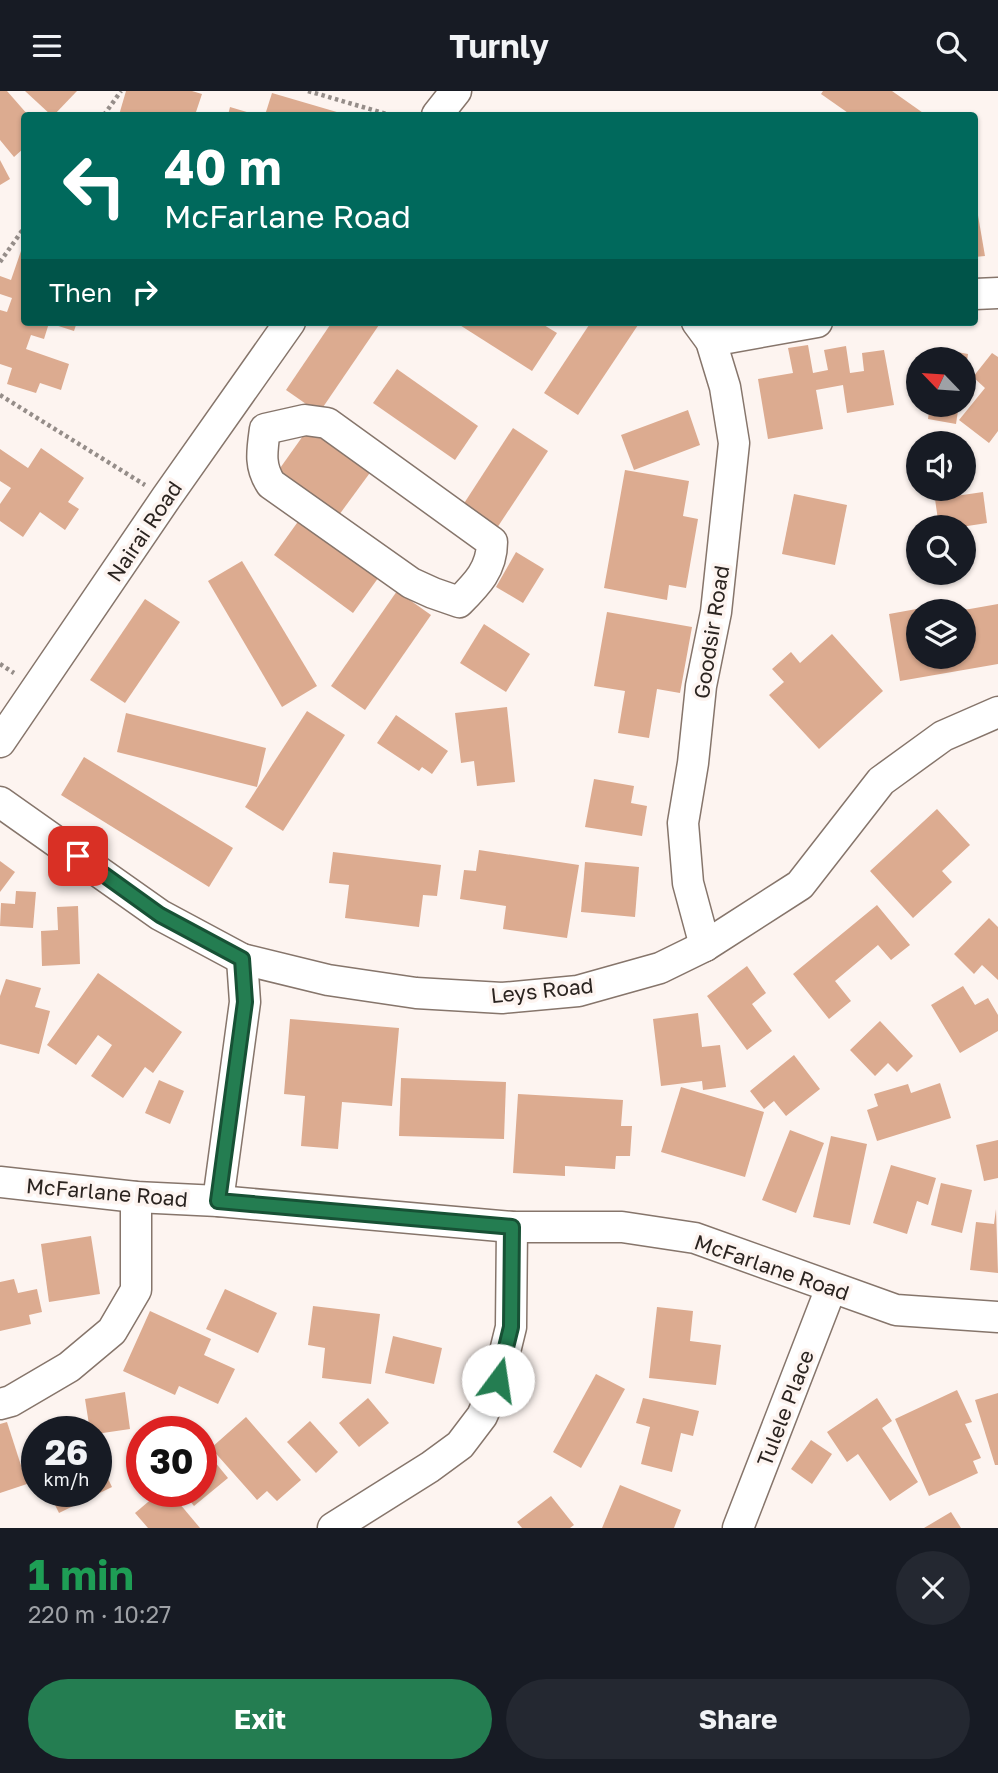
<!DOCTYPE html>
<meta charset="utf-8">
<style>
:root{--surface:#171b24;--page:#242831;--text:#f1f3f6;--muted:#9ea1a6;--accent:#247d51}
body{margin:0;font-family:"Golos Text",sans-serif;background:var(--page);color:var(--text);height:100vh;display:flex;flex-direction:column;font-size:26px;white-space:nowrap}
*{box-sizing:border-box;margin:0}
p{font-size:23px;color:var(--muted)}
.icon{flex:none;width:38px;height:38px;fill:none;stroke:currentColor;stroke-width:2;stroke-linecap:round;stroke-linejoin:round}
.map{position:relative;height:1437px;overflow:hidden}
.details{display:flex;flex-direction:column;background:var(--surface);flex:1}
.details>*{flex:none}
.hud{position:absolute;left:21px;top:21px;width:957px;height:214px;border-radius:7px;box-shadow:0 2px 5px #0004;background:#00695c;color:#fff;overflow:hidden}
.needle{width:46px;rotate:295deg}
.buttons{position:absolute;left:906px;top:256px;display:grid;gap:14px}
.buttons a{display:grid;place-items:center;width:70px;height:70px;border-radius:50%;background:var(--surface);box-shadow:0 2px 5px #0004;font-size:35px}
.speed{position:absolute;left:21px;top:1325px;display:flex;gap:14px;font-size:35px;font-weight:700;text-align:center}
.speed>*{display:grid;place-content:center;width:91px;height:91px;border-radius:50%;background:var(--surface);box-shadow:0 2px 5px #0004;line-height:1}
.speed small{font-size:18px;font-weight:400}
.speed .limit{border:10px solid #d22;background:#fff;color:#111}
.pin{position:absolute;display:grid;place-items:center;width:60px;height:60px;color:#fff;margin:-30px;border-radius:14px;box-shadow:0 4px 10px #0006}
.me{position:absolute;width:77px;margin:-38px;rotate:14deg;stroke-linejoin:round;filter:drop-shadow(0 0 5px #0008)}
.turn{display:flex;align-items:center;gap:24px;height:147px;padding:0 28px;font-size:32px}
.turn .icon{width:91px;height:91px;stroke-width:2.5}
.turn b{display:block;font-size:49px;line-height:60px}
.then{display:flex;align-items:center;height:66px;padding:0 28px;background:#0003;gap:14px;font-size:26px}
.round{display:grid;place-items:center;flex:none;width:74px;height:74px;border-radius:37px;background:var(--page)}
.summary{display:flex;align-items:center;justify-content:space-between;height:119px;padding:0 28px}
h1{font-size:42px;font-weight:700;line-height:52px;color:#1e9e55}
.button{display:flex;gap:14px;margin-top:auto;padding:14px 28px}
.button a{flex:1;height:80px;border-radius:42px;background:var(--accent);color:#fff;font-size:28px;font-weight:700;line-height:80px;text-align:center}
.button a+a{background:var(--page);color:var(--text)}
header{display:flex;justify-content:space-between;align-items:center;height:91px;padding:0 28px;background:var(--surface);font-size:32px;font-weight:700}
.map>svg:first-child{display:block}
.building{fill:#dcab90}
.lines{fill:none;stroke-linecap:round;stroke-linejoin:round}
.minor-casing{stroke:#86756b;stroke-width:33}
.path{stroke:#958d89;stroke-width:4.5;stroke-dasharray:3.5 3.5;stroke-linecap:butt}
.minor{stroke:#fff;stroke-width:30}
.route-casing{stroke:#175135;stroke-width:18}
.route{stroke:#247d51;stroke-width:12}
.labels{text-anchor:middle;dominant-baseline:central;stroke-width:7;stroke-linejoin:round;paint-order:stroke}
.street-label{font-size:21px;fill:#2b2420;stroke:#fdf4f0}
</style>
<header><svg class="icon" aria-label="menu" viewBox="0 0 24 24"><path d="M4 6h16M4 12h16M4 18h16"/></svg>Turnly<svg class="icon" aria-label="search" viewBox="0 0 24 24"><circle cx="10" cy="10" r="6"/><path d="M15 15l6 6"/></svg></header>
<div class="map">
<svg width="998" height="1437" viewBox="0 0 998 1437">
<rect width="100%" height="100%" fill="#fdf4f0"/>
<g class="building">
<path d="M0 0H7L28 24H24V57L14 66 0 49Z"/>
<path d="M25 0H77L54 24H51Z"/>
<path d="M126 0H192L202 3 195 24H119Z"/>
<path d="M823 0H892L926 24H851L821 3Z"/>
<path d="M272 2 347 24H265Z"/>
<path d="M230 16 257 24H228Z"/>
<path d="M0 69 10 88 0 94Z"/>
<path d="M975 107 985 165 975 166Z"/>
<path d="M22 157 24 158V231H77L74 240 49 232 44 248 31 244 26 258 69 273 61 299 40 292 36 302 7 293 12 277 0 273V219L7 221 12 207 0 203V185L11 189Z"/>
<path d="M332 231H381L319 322 286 299Z"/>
<path d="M455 231H539L557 242 532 280Z"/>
<path d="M591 231H640L578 324 544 302Z"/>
<path d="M808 254 813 282 828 279 824 259 846 255 850 282 864 280 862 262 884 259 894 314 847 322 843 294 816 299 823 338 768 348 758 288 793 282 788 257Z"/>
<path d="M940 258 968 263 966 278 964 268H938Z"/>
<path d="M992 262 998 266V340L989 352 959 329 985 297 973 286Z"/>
<path d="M397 278 478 335 455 369 373 312Z"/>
<path d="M930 313H959L956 333 928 328Z"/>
<path d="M688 319 700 354 634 379 621 344Z"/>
<path d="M310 335 372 379 339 424 278 380Z"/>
<path d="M513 337 548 360 495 440 461 417Z"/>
<path d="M41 357 84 387 68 411 79 418 65 439 40 421 23 446 0 430V413L11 397 0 390V358L28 377Z"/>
<path d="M625 379 689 390 683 425 698 428 686 497 669 494 667 509 604 497Z"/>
<path d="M983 401 987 432 961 436H939L935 408Z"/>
<path d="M794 403 847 414 835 474 782 463Z"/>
<path d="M302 425 381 483 353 522 274 464Z"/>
<path d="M516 461 544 478 523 512 496 496Z"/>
<path d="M242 470 317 595 282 616 208 490Z"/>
<path d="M397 500 431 524 365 619 331 595Z"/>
<path d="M145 508 180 531 125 612 90 589Z"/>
<path d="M944 513 946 520H919V565H964V519L998 513V573L900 590 889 523Z"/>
<path d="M607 521 692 536 680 602 657 598 649 647 618 642 625 600 594 595Z"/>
<path d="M484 533 530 563 506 601 460 572Z"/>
<path d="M832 543 883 600 819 658 769 604 784 591 772 578 791 561 800 572Z"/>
<path d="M507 616 515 691 477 695 474 670 461 672 455 622Z"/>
<path d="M307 620 345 644 283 740 245 716Z"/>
<path d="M126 622 266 657 257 696 117 661Z"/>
<path d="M396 624 448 660 432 683 422 676 419 680 377 652Z"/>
<path d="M84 666 233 757 209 796 61 704Z"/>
<path d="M594 688 634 695 631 712 647 715 642 745 585 736Z"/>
<path d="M937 718 970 754 942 780 952 791 913 827 870 780Z"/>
<path d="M479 759 579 774 567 847 503 838 506 815 460 808 464 779 476 780Z"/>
<path d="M333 761 441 774 437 805 423 804 419 836 345 827 349 794 329 792Z"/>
<path d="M0 770 15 781 0 801Z"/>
<path d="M585 771 639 776 635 826 581 821Z"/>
<path d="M16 800 36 801 33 837 0 835 1 812 15 813Z"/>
<path d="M877 814 910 854 891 869 878 854 835 890 851 910 829 928 793 883Z"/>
<path d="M78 815 80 873 42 875 41 840 58 839 57 816Z"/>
<path d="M989 827 998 836V889L982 874 974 883 954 863Z"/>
<path d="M747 875 766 902 752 913 772 940 747 959 707 905Z"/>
<path d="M98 882 182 941 153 982 145 976 123 1007 91 985 112 954 98 944 76 974 47 954Z"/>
<path d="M6 888 41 897 35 916 50 920 39 963 0 953V905Z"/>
<path d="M963 895 975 914 988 907 998 924V940L960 962 931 914Z"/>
<path d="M698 922 702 956 720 954 726 996 703 999 702 990 661 995 653 928Z"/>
<path d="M290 928 399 937 392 1015 342 1011 338 1058 301 1055 305 1005 284 1003Z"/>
<path d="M880 930 913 965 897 981 888 972 875 985 850 959Z"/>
<path d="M794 964 820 998 786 1025 774 1010 764 1018 750 1000Z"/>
<path d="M401 987 506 991 504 1048 399 1045Z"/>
<path d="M159 989 184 1000 170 1033 145 1022Z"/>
<path d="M940 992 951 1027 877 1050 867 1019 878 1015 874 1003 908 993 911 1002Z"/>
<path d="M681 996 764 1021 745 1086 661 1061Z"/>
<path d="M518 1003 623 1009 621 1035H632L630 1065H616L615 1078 565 1075V1085L513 1082Z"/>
<path d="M790 1039 824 1052 796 1122 762 1109Z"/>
<path d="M831 1045 867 1053 850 1134 813 1126Z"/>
<path d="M998 1049V1087L984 1090 976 1054Z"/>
<path d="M891 1074 936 1087 928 1114 917 1110 907 1143 873 1132Z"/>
<path d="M941 1092 972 1099 962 1142 931 1134Z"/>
<path d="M996 1118 998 1182 970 1179 976 1131 994 1133Z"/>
<path d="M91 1145 100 1203 49 1211 41 1153Z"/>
<path d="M14 1188 18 1202 37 1198 42 1221 29 1224 31 1233 0 1240V1191Z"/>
<path d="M225 1198 277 1222 258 1262 206 1238Z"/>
<path d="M313 1215 380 1223 371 1293 322 1287 325 1257 308 1254Z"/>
<path d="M657 1216 693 1220 690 1250 721 1254 716 1294 649 1287Z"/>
<path d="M150 1220 211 1248 204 1264 235 1278 218 1313 179 1295 175 1304 123 1280Z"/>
<path d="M393 1245 442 1257 434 1293 385 1282Z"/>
<path d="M596 1283 625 1298 581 1377 553 1361Z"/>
<path d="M957 1299 972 1331 965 1333 981 1367 973 1370 978 1382 929 1405 895 1328Z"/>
<path d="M125 1301 130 1338 96 1343V1340H90L85 1308Z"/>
<path d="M998 1302V1374H995L975 1309Z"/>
<path d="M368 1307 389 1332 359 1356 339 1332Z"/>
<path d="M643 1307 699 1320 693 1345 681 1342 672 1381 641 1373 650 1336 636 1332Z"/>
<path d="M877 1307 892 1330 882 1337 918 1391 890 1410 858 1363 847 1371 827 1341Z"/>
<path d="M246 1326 301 1389 277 1410 267 1400 257 1409 211 1357Z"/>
<path d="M310 1330 338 1361 316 1382 287 1351Z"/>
<path d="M7 1331 27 1393 0 1402V1333Z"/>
<path d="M811 1349 832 1363 812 1393 791 1378Z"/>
<path d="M205 1359 228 1387 194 1415 182 1400H201V1363Z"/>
<path d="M96 1363 112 1396 59 1422 48 1400H96Z"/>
<path d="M620 1394 681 1419 674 1437H602Z"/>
<path d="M161 1400H169L200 1437H148L135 1422Z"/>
<path d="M551 1405 574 1434 570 1437H522L517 1431Z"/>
<path d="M951 1421 961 1437H924Z"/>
</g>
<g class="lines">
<g class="minor-casing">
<g id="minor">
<path d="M437 24 456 0"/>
<path d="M975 203 998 202"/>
<path d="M697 231 711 250 725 296 734 352 716 521 701 595 693 672 683 732 688 792 705 855"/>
<path d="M711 250 817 231"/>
<path d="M305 329 327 332 492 451C492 478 477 493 459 511L433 502 411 492 271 393C259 375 262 360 265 338Z"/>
<path d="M0 651 166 407 290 231"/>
<path d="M0 711 160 824 242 868 328 889 416 902 502 907 578 900 660 877 705 855 800 794 881 690 943 645 998 621"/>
<path d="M0 1091 136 1106 218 1110 512 1136H622L695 1147 896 1219 998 1226"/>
<path d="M218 1110 245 911 242 868"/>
<path d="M0 1313 11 1310 69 1276 112 1240 136 1199V1106"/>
<path d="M333 1437 430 1376 460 1354 482 1325 498 1289 511 1236 512 1136"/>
<path d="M738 1437 831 1197"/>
</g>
</g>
<g class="path">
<path d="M308 0 390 24"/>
<path d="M104 24 121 0"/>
<path d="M0 171 24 137"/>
<path d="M0 304 145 394"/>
<path d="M0 573 14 582"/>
</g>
<use href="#minor" class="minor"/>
</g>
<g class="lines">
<g class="route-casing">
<path id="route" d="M78 765 160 824 242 868 245 911 218 1110 512 1136 511 1236 498 1289"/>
</g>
<use href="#route" class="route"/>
</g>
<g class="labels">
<g class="street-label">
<text transform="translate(144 440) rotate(-56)">Nairai Road</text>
<text transform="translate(711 541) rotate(-81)">Goodsir Road</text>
<text transform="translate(542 899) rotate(-6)">Leys Road</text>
<text transform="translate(107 1101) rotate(5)">McFarlane Road</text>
<text transform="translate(772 1176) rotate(19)">McFarlane Road</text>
<text transform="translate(785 1317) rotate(-69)">Tulele Place</text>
</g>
</g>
</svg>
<div class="buttons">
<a><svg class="needle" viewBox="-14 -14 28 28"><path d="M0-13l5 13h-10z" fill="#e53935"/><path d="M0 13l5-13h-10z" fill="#9ea1a6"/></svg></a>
<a><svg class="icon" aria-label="sound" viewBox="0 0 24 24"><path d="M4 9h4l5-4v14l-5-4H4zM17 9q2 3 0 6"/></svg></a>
<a><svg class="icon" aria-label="search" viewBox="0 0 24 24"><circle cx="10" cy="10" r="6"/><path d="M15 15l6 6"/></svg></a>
<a><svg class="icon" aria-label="layers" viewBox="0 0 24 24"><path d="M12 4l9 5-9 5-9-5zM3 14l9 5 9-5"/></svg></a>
</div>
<div class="speed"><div>26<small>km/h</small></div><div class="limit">30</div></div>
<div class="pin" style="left:78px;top:765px;background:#d93025"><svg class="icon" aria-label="arrive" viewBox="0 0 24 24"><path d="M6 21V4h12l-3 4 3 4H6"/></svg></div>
<svg class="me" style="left:498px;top:1289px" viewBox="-20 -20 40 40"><circle r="19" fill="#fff"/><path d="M0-13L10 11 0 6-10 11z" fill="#247d51"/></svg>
<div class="hud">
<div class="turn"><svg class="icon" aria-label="left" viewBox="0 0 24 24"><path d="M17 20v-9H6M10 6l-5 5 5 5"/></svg><div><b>40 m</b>McFarlane Road</div></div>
<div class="then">Then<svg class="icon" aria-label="right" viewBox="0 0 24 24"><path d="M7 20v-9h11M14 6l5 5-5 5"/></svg></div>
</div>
</div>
<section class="details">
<div class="summary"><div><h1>1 min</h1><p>220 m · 10:27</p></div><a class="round"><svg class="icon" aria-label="close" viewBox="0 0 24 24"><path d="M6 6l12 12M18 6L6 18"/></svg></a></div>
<div class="button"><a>Exit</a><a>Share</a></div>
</section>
